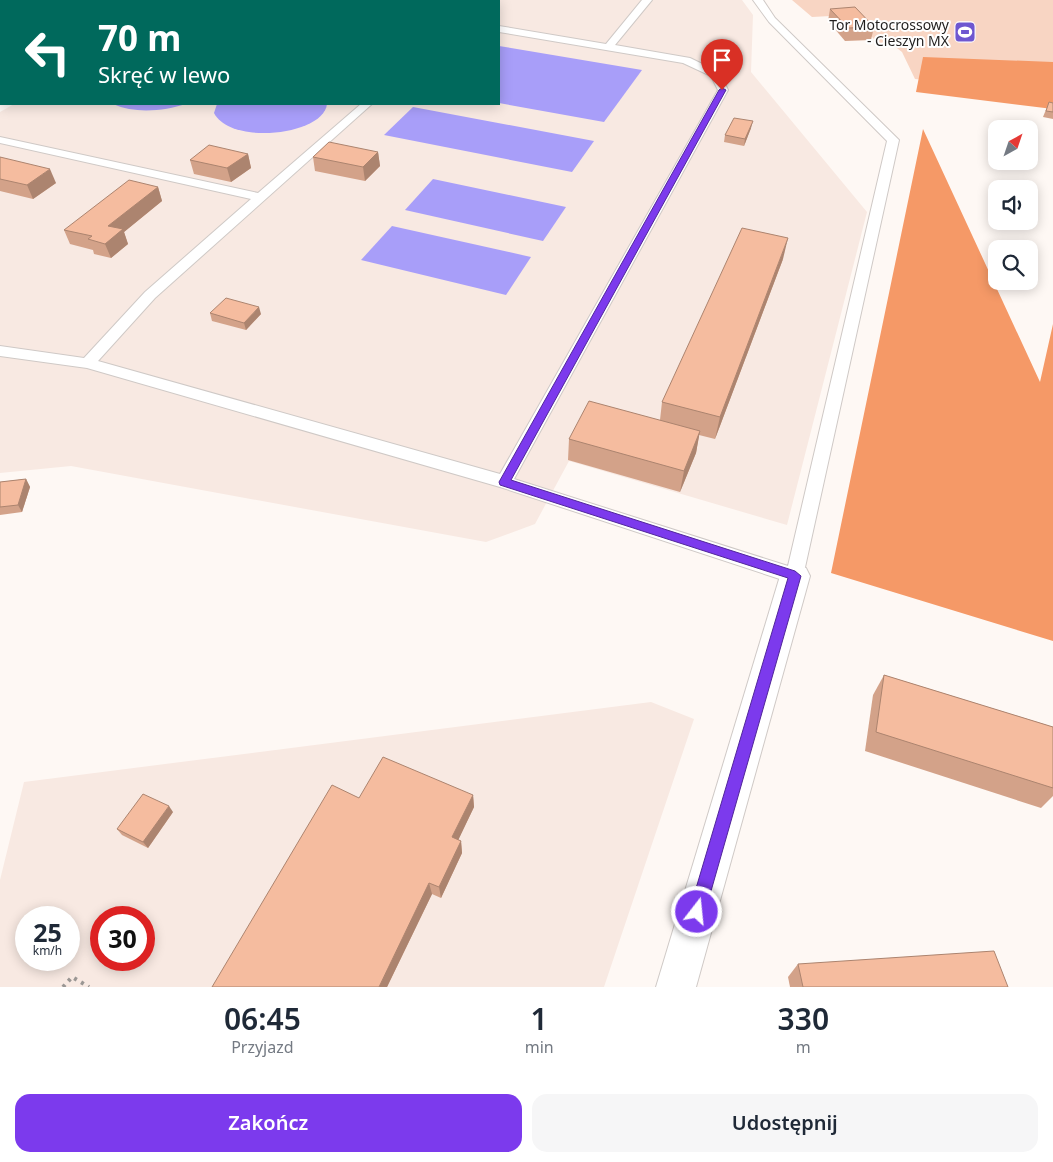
<!DOCTYPE html>
<html lang="pl">
<meta charset="utf-8">
<style>
:root{--surface:#fff;--page:#f6f6f7;--text:#1f2937;--muted:#747a83;--accent:#7c3aed}
body{margin:0;font-family:"Noto Sans",sans-serif;background:var(--page);color:var(--text);height:100vh;display:flex;flex-direction:column;font-size:19px;white-space:nowrap}
*{box-sizing:border-box;margin:0}
p{font-size:16px;color:var(--muted)}
.icon{flex:none;width:28px;height:28px;fill:none;stroke:currentColor;stroke-width:2;stroke-linecap:round;stroke-linejoin:round}
.map{position:relative;height:987px;overflow:hidden}
.side{display:flex;flex-direction:column;background:var(--surface);flex:1}
.side>*{flex:none}
.top-card{position:absolute;left:0px;top:0px;width:500px;height:105px;box-shadow:0 2px 12px #0003;background:#00695c;color:#fff;overflow:hidden}
.needle{width:32px;rotate:40deg}
.buttons{position:absolute;left:988px;top:120px;display:grid;gap:10px}
.buttons a{display:grid;place-items:center;width:50px;height:50px;border-radius:10px;background:var(--surface);box-shadow:0 2px 12px #0003;font-size:25px}
.speed{position:absolute;left:15px;top:906px;display:flex;gap:10px;font-size:25px;font-weight:700;text-align:center}
.speed>*{display:grid;place-content:center;width:65px;height:65px;border-radius:50%;background:var(--surface);box-shadow:0 2px 12px #0003;line-height:1}
.speed small{font-size:12px;font-weight:400}
.speed .limit{border:8px solid #d22;background:#fff;color:#111}
.pin{position:absolute;display:grid;place-items:center;width:42px;height:42px;color:#fff;margin:-51px -21px;border-radius:50% 50% 50% 0;rotate:-45deg;box-shadow:0 0 5px #0007}
.pin .icon{rotate:45deg}
.me{position:absolute;width:55px;margin:-28px;rotate:16deg;stroke-linejoin:round;filter:drop-shadow(0 0 4px #0008)}
.turn{display:flex;align-items:center;gap:18px;height:105px;padding:0 15px;font-size:22px}
.turn .icon{width:65px;height:65px;stroke-width:2.5}
.turn b{display:block;font-size:35px;line-height:42px}
.eta{display:flex;justify-content:space-evenly;align-items:center;height:85px;text-align:center}
.eta b{font-size:30px;font-weight:600;line-height:35px}
.primary-button{display:flex;gap:10px;margin-top:auto;padding:10px 15px}
.primary-button a{flex:1;height:58px;border-radius:15px;background:var(--accent);color:#fff;font-size:20px;font-weight:600;line-height:58px;text-align:center}
.primary-button a+a{background:var(--page);color:var(--text)}
.map>svg:first-child{display:block}
.built{fill:#f8e9e2;fill-rule:evenodd}
.green{fill:#f8d5c3}
.forest{fill:#f59967}
.water{fill:#a89ef9}
.lines{fill:none;stroke-linecap:round;stroke-linejoin:round}
.lane-casing{stroke:#cfc9c6;stroke-width:2}
.street-casing{stroke:#cfc9c6;stroke-width:2}
.secondary-casing{stroke:#cfc9c6;stroke-width:2}
.path{stroke:#9a9693;stroke-width:4;stroke-dasharray:3 5;stroke-linecap:butt}
.lane{fill:#fff;fill-rule:evenodd}
.street{fill:#fff;fill-rule:evenodd}
.secondary{fill:#fff;fill-rule:evenodd}
.rail-casing{stroke:#3b3938;stroke-width:4}
.rail{stroke:#fff;stroke-width:2.5;stroke-dasharray:7;stroke-linecap:butt}
.wall{fill:#d3a289}
.shaded-wall{fill:#ac846f}
.building{fill:#f5bc9f;stroke:#ac846f}
.route{fill:#7c3aed;stroke:#51269a}
.labels{text-anchor:middle;dominant-baseline:central;stroke-width:4;stroke-linejoin:round;paint-order:stroke}
.far-poi-label{font-size:14px;fill:#211f1e;stroke:#fff;text-anchor:end}
</style>
<div class="map">
<svg width="1053" height="987" viewBox="0 0 1053 987">
<rect width="100%" height="100%" fill="#fef8f4"/>
<g class="built">
<path d="M188 0H742L753 15 751 72 867 212 787 525 569 461 535 524 486 542 71 466 0 473V112L14 104H499V1H186Z"/>
<path d="M651 702 694 719 604 987H0V880L24 782ZM26 918H69V960H26ZM101 918H144V960H101Z"/>
</g>
<path class="green" d="M792 0H1053V108L987 86 915 79 902 52 893 45 879 44 850 15 812 17Z"/>
<g class="forest">
<path d="M923 57 1053 62V109L916 92Z"/>
<path d="M923 129 1040 382 1053 324V641L831 573Z"/>
</g>
<g class="water">
<path d="M499 46 642 70 604 122 499 103Z"/>
<path d="M113 104H186C164 111 135 114 113 104Z"/>
<path d="M217 104H327C324 135 231 146 214 113Z"/>
<path d="M413 107 594 141 572 172 384 135Z"/>
<path d="M433 179 566 207 543 241 405 210Z"/>
<path d="M392 226 531 257 506 295 361 260Z"/>
</g>
<g class="lines">
<g class="lane-casing">
<g id="lane">
<path d="M369 0H386L387 1H370Z"/>
<path d="M642 0H652L615 45 690 58 719 72 728 90 514 479 788 566 887 141 769 22 753 0H763L775 18 899 140 802 581 795 584 500 487 87 368 0 356V346L84 358 145 292 251 199 0 143V137L258 193 361 104H372L155 298 98 361 500 474 718 90 711 76 683 63 499 32V26L606 44Z"/>
</g>
</g>
<g class="street-casing">
<path id="street" d="M795 564 806 568 810 576 696 987H656L780 576 784 568Z"/>
</g>
<g class="secondary-casing">
<path id="secondary" d="M1 38V48L0 49V39Z"/>
</g>
<path class="path" d="M63 987 72 977 89 987"/>
<use href="#lane" class="lane"/>
<use href="#street" class="street"/>
<use href="#secondary" class="secondary"/>
<g class="rail-casing">
<path id="rail" d="M116 1 118 0"/>
</g>
<use href="#rail" class="rail"/>
</g>
<g class="wall">
<path d="M830 9 874 27 871 40 845 41 828 21Z"/>
<path d="M1049 102 1053 103V119L1043 117Z"/>
<path d="M751 128 744 146 724 142 725 135Z"/>
<path d="M378 152 380 166 365 181 315 171 313 157Z"/>
<path d="M248 154 251 168 231 182 194 174 190 160Z"/>
<path d="M0 157 56 183 33 199 0 191Z"/>
<path d="M158 187 162 201 124 232 128 244 111 258 94 254 93 250 70 244 64 230Z"/>
<path d="M783 259 715 439 699 435 696 453 680 492 568 460 569 439 660 420 662 402Z"/>
<path d="M210 313 261 314 246 330 212 321Z"/>
<path d="M26 479 30 487 22 512 0 515V482Z"/>
<path d="M884 675 1053 727V796L1041 808 865 751 873 695Z"/>
<path d="M473 795 474 807 458 840 461 841 462 853 441 898 432 894 387 987H212L359 798Z"/>
<path d="M173 812 148 848 122 835 117 829Z"/>
<path d="M798 964 1008 987H790L788 977Z"/>
</g>
<g class="shaded-wall">
<path d="M753 121 751 128 744 146 745 139Z"/>
<path d="M378 152 380 166 365 181 363 167Z"/>
<path d="M248 154 251 168 231 182 227 168Z"/>
<path d="M50 169 56 183 33 199 27 185Z"/>
<path d="M158 187 162 201 124 232 128 244 111 258 105 244 108 226Z"/>
<path d="M788 238 783 259 715 439 720 417Z"/>
<path d="M259 307 261 314 246 330 244 323Z"/>
<path d="M700 431 696 453 680 492 684 471Z"/>
<path d="M26 479 30 487 22 512 18 505Z"/>
<path d="M473 795 474 807 454 849 452 837Z"/>
<path d="M169 806 173 812 148 848 143 842Z"/>
<path d="M461 841 462 853 441 898 439 887Z"/>
<path d="M429 883 432 894 387 987H379Z"/>
</g>
<g class="building">
<path d="M855 7 874 27 848 28 830 9Z"/>
<path d="M1049 102 1053 103V112L1046 111Z"/>
<path d="M734 118 753 121 745 139 725 135Z"/>
<path d="M329 142 378 152 363 167 313 157Z"/>
<path d="M209 145 248 154 227 168 190 160Z"/>
<path d="M0 157 50 169 27 185 0 179Z"/>
<path d="M129 180 158 187 108 226 123 229 105 244 88 239 92 236 64 230Z"/>
<path d="M742 228 788 238 720 417 662 402Z"/>
<path d="M226 298 259 307 244 323 210 313Z"/>
<path d="M589 401 700 431 684 471 569 439Z"/>
<path d="M26 479 18 505 0 507V482Z"/>
<path d="M884 675 1053 727V788L876 732Z"/>
<path d="M383 757 473 795 452 837 461 841 439 887 429 883 379 987H212L332 785 359 798Z"/>
<path d="M143 794 169 806 143 842 117 829Z"/>
<path d="M994 951 1008 987H803L798 964Z"/>
</g>
<path class="route" d="M722 88 726 90 511 480 795 571 801 576 705 912 703 918 697 920 692 918 689 912 788 578 500 485 499 482 719 90Z"/>
<defs>
<g id="stadium-square" transform="scale(1.125)"><rect x="-9" y="-9" width="18" height="18" rx="4" fill="#6e57d0" stroke="#fff"/><path d="M0-5a6.5 5 0 1 0 0 10a6.5 5 0 1 0 0-10ZM-3.5-1.8h7v3.6h-7Z" fill="#fff"/></g>
</defs>
<g fill-rule="evenodd">
<use href="#stadium-square" x="965" y="32"/>
</g>
<g class="labels">
<g class="far-poi-label">
<text x="949" y="24">Tor Motocrossowy<tspan x="949" dy="16">- Cieszyn MX</tspan></text>
</g>
</g>
</svg>
<div class="buttons">
<a><svg class="needle" viewBox="-14 -14 28 28"><path d="M0-13l5 13h-10z" fill="#e53935"/><path d="M0 13l5-13h-10z" fill="#747a83"/></svg></a>
<a><svg class="icon" aria-label="sound" viewBox="0 0 24 24"><path d="M4 9h4l5-4v14l-5-4H4zM17 9q2 3 0 6"/></svg></a>
<a><svg class="icon" aria-label="search" viewBox="0 0 24 24"><circle cx="10" cy="10" r="6"/><path d="M15 15l6 6"/></svg></a>
</div>
<div class="speed"><div>25<small>km/h</small></div><div class="limit">30</div></div>
<div class="pin" style="left:722px;top:90px;background:#d93025"><svg class="icon" aria-label="arrive" viewBox="0 0 24 24"><path d="M6 21V4h12l-3 4 3 4H6"/></svg></div>
<svg class="me" style="left:697px;top:912px" viewBox="-20 -20 40 40"><circle r="17" fill="#7c3aed" stroke="#fff" stroke-width="3"/><path d="M0-11L8 9 0 5-8 9z" fill="#fff"/></svg>
<div class="top-card">
<div class="turn"><svg class="icon" aria-label="left" viewBox="0 0 24 24"><path d="M17 20v-9H6M10 6l-5 5 5 5"/></svg><div><b>70 m</b>Skręć w lewo</div></div>
</div>
</div>
<section class="side">
<div class="eta">
<div><b>06:45</b><p>Przyjazd</p></div>
<div><b>1</b><p>min</p></div>
<div><b>330</b><p>m</p></div>
</div>
<div class="primary-button"><a>Zakończ</a><a>Udostępnij</a></div>
</section>
